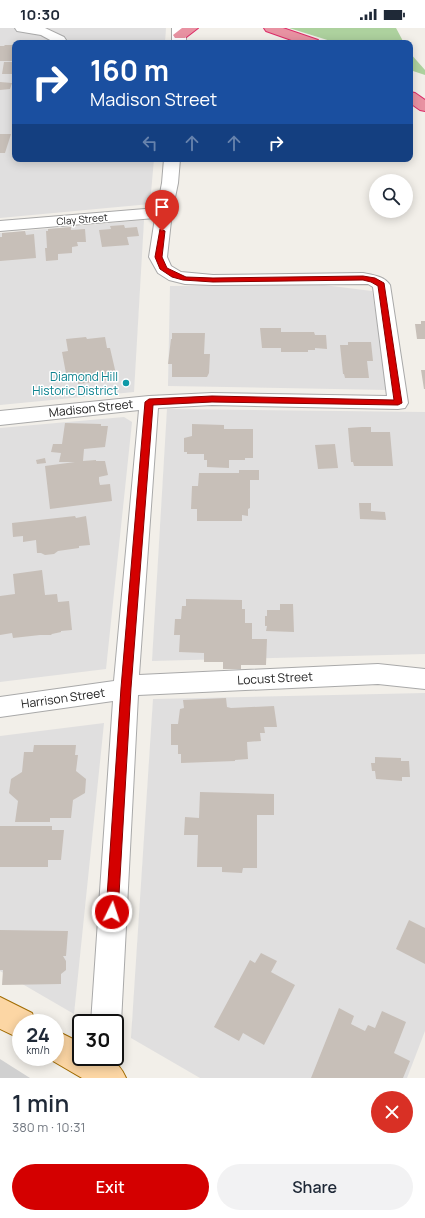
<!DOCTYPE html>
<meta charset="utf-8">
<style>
:root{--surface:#fff;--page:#f2f2f3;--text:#1f2937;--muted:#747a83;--accent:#d40000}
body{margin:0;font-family:Manrope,sans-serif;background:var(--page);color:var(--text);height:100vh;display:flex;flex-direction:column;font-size:15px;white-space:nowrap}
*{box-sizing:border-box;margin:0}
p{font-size:13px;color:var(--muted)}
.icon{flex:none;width:22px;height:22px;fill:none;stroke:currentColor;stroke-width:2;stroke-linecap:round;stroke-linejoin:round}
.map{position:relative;height:1050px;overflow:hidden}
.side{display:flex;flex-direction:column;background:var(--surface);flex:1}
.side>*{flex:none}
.hud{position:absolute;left:12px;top:12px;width:401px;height:122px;border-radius:8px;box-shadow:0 2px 10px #0003;background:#1a4fa0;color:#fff;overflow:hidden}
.controls{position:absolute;left:369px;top:146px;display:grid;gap:8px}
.controls a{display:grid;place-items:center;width:44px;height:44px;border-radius:50%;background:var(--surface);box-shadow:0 2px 10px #0003;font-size:20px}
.speed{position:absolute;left:12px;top:986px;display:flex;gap:8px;font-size:20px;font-weight:700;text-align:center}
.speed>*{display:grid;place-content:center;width:52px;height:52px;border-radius:50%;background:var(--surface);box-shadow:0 2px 10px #0003;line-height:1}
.speed small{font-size:10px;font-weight:400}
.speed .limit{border:2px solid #111;border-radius:6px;background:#fff;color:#111}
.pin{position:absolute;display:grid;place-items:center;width:34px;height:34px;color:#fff;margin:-41px -17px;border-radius:50% 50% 50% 0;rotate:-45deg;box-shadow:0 0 4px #0007}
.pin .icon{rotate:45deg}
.me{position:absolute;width:44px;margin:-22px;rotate:4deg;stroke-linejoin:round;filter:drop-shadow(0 0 3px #0008)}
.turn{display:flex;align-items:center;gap:14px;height:84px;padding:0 12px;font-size:18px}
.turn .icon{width:52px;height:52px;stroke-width:2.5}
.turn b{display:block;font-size:28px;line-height:34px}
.lanes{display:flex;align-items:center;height:38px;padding:0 12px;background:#0003;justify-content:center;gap:20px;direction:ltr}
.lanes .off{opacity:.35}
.round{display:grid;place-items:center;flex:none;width:42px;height:42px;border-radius:21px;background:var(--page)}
.headline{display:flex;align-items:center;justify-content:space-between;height:68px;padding:0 12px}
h1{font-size:24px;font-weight:600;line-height:30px}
.cta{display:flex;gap:8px;margin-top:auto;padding:8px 12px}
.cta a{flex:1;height:46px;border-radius:24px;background:var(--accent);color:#fff;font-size:16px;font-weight:600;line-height:46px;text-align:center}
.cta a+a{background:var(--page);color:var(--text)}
.status{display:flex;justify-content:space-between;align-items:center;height:28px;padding:0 20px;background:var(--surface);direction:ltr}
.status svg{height:11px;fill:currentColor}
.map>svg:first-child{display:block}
.residential{fill:#e0dfdf}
.religious{fill:#d0d0d0}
.forest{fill:#add19e}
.building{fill:#c7bfb8}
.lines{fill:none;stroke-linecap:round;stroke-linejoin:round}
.minor-casing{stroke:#a9a9a9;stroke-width:2}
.major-casing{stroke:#a06b00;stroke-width:2}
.highway-casing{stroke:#dc2a67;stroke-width:2}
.minor{fill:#fff;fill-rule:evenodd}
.major{fill:#fcd6a4;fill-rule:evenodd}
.highway{fill:#e892a2;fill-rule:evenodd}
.route{fill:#d40000;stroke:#8a0000}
.culture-dot{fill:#0f9aa8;stroke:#fff;stroke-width:1.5}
.labels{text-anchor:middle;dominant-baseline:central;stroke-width:3;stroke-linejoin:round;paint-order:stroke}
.far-street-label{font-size:10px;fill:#222;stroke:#fff}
.culture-label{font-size:12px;fill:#0d838f;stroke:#fff;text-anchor:end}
.street-label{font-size:12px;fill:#222;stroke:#fff}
</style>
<div class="status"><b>10:30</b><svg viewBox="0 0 49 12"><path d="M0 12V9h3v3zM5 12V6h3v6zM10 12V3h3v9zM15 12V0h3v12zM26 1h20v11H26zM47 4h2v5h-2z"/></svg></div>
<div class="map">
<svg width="425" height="1050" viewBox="0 0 425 1050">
<rect width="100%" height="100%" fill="#f2efe9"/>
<g class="residential">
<path d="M0 0H166L165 15H15V131H154L150 176 0 190Z"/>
<path d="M144 192 134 364 0 377V205Z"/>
<path d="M324 257 372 263 388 362 168 358 170 258Z"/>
<path d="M167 381 425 384V626L152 633Z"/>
<path d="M124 389 132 394 106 641 0 654V400Z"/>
<path d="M425 665V1003L407 1050H200L131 1010 153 671Z"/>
<path d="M104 695 74 986 0 943V708Z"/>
</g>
<path class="religious" d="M0 1031 11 1038 30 1050H0Z"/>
<g class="forest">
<path d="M289 0H396L404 15H337Z"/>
<path d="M410 25 425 42V47L410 42Z"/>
</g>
<g class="building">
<path d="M5 17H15L13 33H0V18H4Z"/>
<path d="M4 34H15V46H2Z"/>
<path d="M0 54 12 55 10 61 0 62Z"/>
<path d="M0 106H11L5 125H0Z"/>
<path d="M124 197 125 200 137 199 139 208 127 209 129 217 102 219 99 202 111 201 110 198Z"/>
<path d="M71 199V202L85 201 86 214H77L78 218 72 219V225L58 226V232L46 233 45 220H47L46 203H48V201Z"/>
<path d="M25 203 26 207 34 206 36 230 0 233V209H2V205Z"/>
<path d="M421 293H425V311H417L415 296H421Z"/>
<path d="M260 300H281V304H314L315 307H326L327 321 315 320V322H308V324H281V320H262Z"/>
<path d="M172 305H205L204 326H210L209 345 207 349H172V336H168L171 311H172Z"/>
<path d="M86 309 87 311 105 309 107 320H110L116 346 108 347 109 352 78 356V350L67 351 62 324 68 323 66 311Z"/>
<path d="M348 314H371L373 333H367L369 350H345L344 346H343L340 317H348Z"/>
<path d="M421 342H425V361H424Z"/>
<path d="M65 395 101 396V398H108L105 419 84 421 83 433 96 432V433H105L108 447 99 449V453L100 457 110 456 112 473 50 481 45 438 75 434H59L61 425 51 424 53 416H62Z"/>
<path d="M192 396 224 397V401H253V430H245V432H229V440L207 439V432H204V426H187V424H184V410L192 408Z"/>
<path d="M362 399H371V404H390L393 438H354L353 434H351L348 400Z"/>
<path d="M335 416 338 440 318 441 315 417Z"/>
<path d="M45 430 46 435 37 436 36 432Z"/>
<path d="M239 442H259V452H250V480L248 481V488L242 487V493H197V481H191L192 458H198L199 445H239Z"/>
<path d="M359 475H371V483L385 484 386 492 360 491Z"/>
<path d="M75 488 76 490 86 488 90 517 79 518V520L58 523 54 526 45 527 41 525H37L36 512 23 514V508L13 509 12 495Z"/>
<path d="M42 542 45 567 57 566 58 574 69 573 72 602 61 603V604L52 606 51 607H40L13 610 12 605 0 607V568L15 566 13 546Z"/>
<path d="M186 571 242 572V581H245V595H252V611H267L266 637H241V641H223V634H204V625L179 624 180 607H174L175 591H181L182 578H186Z"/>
<path d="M280 576H293L294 604 266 603 267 598H265V588H267V582H280Z"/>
<path d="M226 670 227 679 231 680 274 678 277 699H264L265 705H260L261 713 247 714 248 731 235 732V733L181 735V726H178V717H171V696H178L180 681 184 680 183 672Z"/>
<path d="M34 717H76L75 727H78L76 743 86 751 85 765 73 772 71 790H50V794H15L18 773 9 765 11 751 22 744 24 724H33Z"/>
<path d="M375 729 401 730V733H409L410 749H402V753L376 751 375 743H372L371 735H375Z"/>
<path d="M200 764 274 766V787H257V840H243L242 845 222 844V839H197L198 807H184L185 789 199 790Z"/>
<path d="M0 798H52V802H64L61 832H48V839H0Z"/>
<path d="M409 892 425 900V936L396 921Z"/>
<path d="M0 902 68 903 66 928H63L66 933V942L61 946V956L2 957 3 942H0Z"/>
<path d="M261 925 277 933 271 944 295 957 264 1017 243 1005 239 1013 214 999 250 932 255 935Z"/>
<path d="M339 980 354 988 351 996 365 1003 368 997 375 1000 382 983 406 994 394 1025 410 1033 403 1050H311Z"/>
</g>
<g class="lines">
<g class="minor-casing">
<g id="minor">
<path d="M15 0H45L64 9 66 12 65 15H51L52 13 41 7 17 3Z"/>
<rect x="172" y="0" width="14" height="15"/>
<path d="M164 131H180L178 155 172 184 167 229 171 238 181 244 213 247 363 245C373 247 384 248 390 257L408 375 405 380 398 381 212 377 158 380 139 647 378 636 425 641V661L378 656 138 667 121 995 115 1006V995H91L113 673 0 689V669L114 653 139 382 0 397V383L149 368 212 365 387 368 373 259 368 256 213 257 185 256 169 252 158 245 149 229 155 190 0 203V193L157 180 162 155Z"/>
</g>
</g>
<g class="major-casing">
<g id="major">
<path d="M0 969 32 985 36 995H21V1011L0 1001Z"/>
<path d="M55 1002 81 1015V1029C102 1029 117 1028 126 1050H82L46 1029H55Z"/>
</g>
</g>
<g class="highway-casing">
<g id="highway">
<path d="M182 0H198L185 10H175L173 7Z"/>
<path d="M264 0H283L318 12 320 15H300L266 3Z"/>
<path d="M410 64 415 65 425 72V83L420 82 410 75Z"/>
</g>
</g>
<use href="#minor" class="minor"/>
<use href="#major" class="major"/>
<use href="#highway" class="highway"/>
</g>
<path class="route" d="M160 201 165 203 162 229 167 240 186 249 213 250 363 248 375 250 384 255 402 375 398 377 212 374 153 377 131 660 118 884 116 887 112 889 108 887 106 884 121 660 145 374 149 371 212 368 394 372 378 258 371 254 363 252 213 254 183 252 172 249 160 241 155 229Z"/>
<circle class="culture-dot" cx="126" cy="355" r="4"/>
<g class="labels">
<g class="far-street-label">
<text transform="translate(82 191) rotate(-5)">Clay Street</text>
</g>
<g class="culture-label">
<text x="118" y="348">Diamond Hill<tspan x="118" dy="14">Historic District</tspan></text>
</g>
<g class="street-label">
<text transform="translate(91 380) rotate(-6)">Madison Street</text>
<text transform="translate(275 650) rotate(-3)">Locust Street</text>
<text transform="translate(63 670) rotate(-8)">Harrison Street</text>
</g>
</g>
</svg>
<div class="controls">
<a><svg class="icon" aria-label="search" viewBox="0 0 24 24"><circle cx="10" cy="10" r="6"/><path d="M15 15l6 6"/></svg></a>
</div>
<div class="speed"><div>24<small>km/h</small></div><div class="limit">30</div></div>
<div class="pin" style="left:162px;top:203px;background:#d93025"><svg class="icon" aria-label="arrive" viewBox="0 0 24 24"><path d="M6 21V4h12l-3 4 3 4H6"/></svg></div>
<svg class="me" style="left:112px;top:884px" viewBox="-20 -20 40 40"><circle r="17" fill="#d40000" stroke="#fff" stroke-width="3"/><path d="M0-11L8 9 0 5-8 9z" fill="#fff"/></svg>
<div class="hud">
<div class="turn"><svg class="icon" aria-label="right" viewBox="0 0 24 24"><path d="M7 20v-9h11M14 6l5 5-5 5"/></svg><div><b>160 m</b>Madison Street</div></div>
<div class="lanes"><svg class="icon off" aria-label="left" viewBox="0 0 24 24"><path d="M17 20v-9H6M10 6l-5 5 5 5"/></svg><svg class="icon off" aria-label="ahead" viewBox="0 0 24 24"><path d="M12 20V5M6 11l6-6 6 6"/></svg><svg class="icon off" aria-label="ahead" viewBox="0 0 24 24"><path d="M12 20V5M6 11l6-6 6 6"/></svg><svg class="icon" aria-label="right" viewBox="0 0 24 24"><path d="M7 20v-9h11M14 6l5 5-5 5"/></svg></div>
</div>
</div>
<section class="side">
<div class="headline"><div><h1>1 min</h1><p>380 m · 10:31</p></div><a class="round" style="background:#d93025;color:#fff"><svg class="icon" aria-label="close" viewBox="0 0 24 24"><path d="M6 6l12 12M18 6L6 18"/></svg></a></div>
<div class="cta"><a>Exit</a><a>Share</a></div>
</section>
